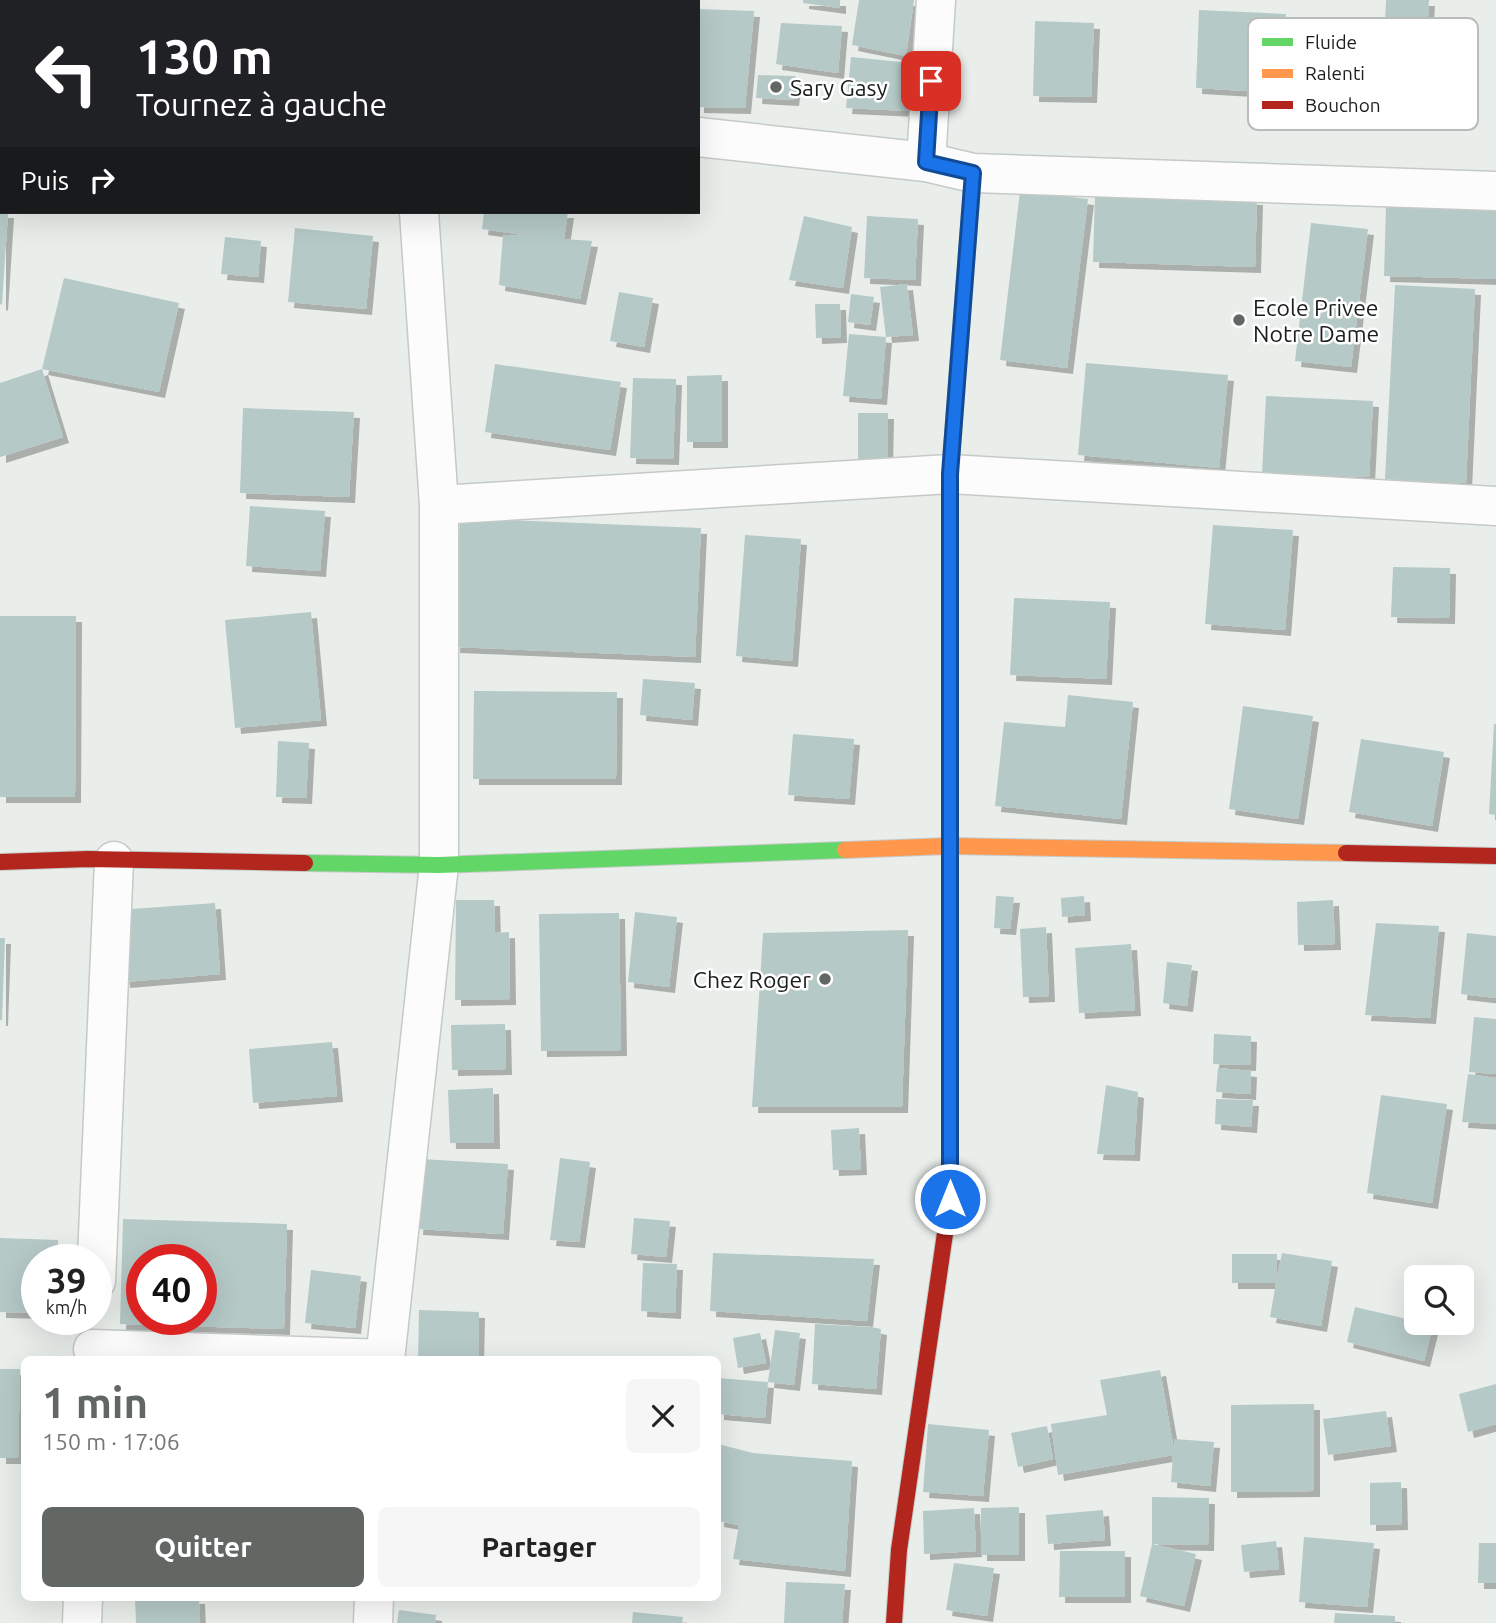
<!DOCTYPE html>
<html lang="fr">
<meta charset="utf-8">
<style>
:root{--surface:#fff;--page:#f6f6f6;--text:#222;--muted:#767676;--accent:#626764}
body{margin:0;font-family:Ubuntu,sans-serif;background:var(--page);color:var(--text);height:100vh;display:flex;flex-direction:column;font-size:26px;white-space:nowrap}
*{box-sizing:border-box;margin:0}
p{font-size:23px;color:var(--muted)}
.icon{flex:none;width:38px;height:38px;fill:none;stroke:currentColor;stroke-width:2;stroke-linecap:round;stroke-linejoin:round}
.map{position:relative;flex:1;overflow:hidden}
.side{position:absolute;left:21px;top:1356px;width:700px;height:245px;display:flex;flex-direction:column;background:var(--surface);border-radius:10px;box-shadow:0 7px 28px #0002}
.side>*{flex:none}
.hud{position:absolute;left:0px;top:0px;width:700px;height:214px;box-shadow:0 7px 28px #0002;background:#202124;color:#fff;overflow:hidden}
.tools{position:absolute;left:1404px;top:1265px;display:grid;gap:14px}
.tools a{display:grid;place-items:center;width:70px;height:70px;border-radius:10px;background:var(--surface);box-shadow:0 7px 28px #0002;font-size:35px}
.speed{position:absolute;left:21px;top:1244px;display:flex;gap:14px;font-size:35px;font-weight:700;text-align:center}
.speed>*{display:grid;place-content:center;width:91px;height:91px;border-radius:50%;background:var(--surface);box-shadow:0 7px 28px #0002;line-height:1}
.speed small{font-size:18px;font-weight:400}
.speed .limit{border:10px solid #d22;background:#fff;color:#111}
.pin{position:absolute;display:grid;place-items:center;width:60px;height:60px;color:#fff;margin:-30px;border-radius:14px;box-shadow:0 4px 10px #0006}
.me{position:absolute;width:77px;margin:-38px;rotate:0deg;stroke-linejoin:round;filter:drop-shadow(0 0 5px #0008)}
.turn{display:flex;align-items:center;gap:24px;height:147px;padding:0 21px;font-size:32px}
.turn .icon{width:91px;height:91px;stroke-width:2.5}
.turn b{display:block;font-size:49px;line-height:60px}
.then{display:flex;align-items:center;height:66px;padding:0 21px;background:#0003;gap:14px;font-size:26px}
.round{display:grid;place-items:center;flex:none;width:74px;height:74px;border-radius:10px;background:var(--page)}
.overview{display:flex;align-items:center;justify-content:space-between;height:119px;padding:0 21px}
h1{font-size:42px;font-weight:700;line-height:52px;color:var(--accent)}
.button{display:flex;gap:14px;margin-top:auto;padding:14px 21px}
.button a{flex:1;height:80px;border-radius:10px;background:var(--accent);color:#fff;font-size:28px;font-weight:700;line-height:80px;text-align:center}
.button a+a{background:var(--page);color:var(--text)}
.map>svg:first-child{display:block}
.building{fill:#b5c9c7;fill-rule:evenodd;filter:url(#shadow)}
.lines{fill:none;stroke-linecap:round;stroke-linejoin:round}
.street-casing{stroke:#c5cac7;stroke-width:41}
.fast-casing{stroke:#c5cac7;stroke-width:18}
.slow-casing{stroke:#c5cac7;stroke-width:18}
.jam-casing{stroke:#c5cac7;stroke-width:18}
.street{stroke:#fcfcfc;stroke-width:38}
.fast{stroke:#63d668;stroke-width:16}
.slow{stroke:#ff974d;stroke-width:16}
.jam{stroke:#b3261e;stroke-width:16}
.route-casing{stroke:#114b97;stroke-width:18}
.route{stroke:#1a73e8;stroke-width:12}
.poi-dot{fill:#626764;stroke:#fff;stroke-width:2.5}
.labels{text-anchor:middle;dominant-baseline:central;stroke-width:5;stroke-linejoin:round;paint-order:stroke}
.poi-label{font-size:23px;fill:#1a1e1c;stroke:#fff;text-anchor:start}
.key{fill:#fff;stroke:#babcbb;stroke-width:2}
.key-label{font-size:19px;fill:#1a1e1c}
</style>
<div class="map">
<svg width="1496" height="1623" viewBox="0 0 1496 1623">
<defs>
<filter id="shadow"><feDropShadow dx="6" dy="6" stdDeviation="0" flood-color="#0004"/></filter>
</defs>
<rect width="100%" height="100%" fill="#e9eeeb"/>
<g class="building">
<path d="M803 0H840V8L803 3Z"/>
<path d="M859 0H914L906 56 852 45Z"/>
<path d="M1386 0H1429L1426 47 1384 45Z"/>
<path d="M698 9 754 11 745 108 698 107Z"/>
<path d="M1199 10 1286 14 1281 93 1196 88Z"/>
<path d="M1035 21 1094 23 1091 97 1033 96Z"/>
<path d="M781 23 842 26 838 73 776 64Z"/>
<path d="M851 57 911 63 910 111 846 108Z"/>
<path d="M758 75 796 76 793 100 756 98Z"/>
<path d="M1020 191 1088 199 1067 368 1000 360Z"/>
<path d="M1095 195 1257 199 1255 267 1093 262Z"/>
<path d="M1386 205 1496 207V279L1384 276Z"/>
<path d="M0 212H8L2 305 0 304Z"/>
<path d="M484 212H568L564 239 592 241 580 299 499 285 503 235 531 236 482 229Z"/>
<path d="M804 216 852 227 843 288 789 280Z"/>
<path d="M867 216 918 219 915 280 864 278Z"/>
<path d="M1311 223 1368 229 1351 367 1295 361Z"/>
<path d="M295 228 373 236 366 309 288 302Z"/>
<path d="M225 237 261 241 258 277 221 274Z"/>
<path d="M64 278 179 303 159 392 42 369Z"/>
<path d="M907 284 913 335 886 337 881 399 843 396 849 334 886 337 880 287Z"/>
<path d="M1395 285 1475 289 1466 483 1385 479Z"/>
<path d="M619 292 653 298 644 347 610 341Z"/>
<path d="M851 294 874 297 870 325 848 322Z"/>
<path d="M815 304H840L841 337 816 338Z"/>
<path d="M1086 363 1228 375 1219 468 1078 455Z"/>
<path d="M495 364 621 382 610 450 485 432Z"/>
<path d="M42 369 63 437 0 457V383Z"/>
<path d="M722 375V442H687V376Z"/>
<path d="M633 378 676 379 673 459 630 458Z"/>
<path d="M1266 396 1373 401 1369 477 1262 473Z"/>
<path d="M243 408 354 412 349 497 240 493Z"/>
<path d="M858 413H888L887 461H858Z"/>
<path d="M250 506 325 511 320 571 246 566Z"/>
<path d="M460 518 701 528 695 657 454 647Z"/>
<path d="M1213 525 1293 530 1285 630 1205 624Z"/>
<path d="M745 535 801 539 792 661 736 656Z"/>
<path d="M1393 567 1450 568 1449 618 1391 617Z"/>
<path d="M1014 598 1110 602 1106 679 1010 675Z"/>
<path d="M311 612 321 720 235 728 225 620Z"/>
<path d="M0 616H76L75 797H0Z"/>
<path d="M643 679 695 683 692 720 640 715Z"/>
<path d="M474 691 617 692 616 779H473Z"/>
<path d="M1068 695 1133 702 1121 819 995 806 1004 722 1065 727Z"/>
<path d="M1243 706 1313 716 1298 819 1229 809Z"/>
<path d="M1494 724H1496V815L1489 814Z"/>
<path d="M793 734 854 739 849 799 788 795Z"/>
<path d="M1361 739 1444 752 1432 826 1349 812Z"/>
<path d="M278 741 309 743 306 798 276 797Z"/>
<path d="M996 896 1014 897 1010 929 994 928Z"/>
<path d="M1084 896 1085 915 1062 917 1061 898Z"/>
<path d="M456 900H494L495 933 509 932 510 999 455 1000Z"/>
<path d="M1333 900 1335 944 1298 945 1297 902Z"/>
<path d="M215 903 220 974 124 982 118 910Z"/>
<path d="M635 912 677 917 669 987 628 982Z"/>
<path d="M619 913 621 1050 541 1051 539 914Z"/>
<path d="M1376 923 1439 926 1430 1018 1365 1015Z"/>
<path d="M1046 927 1049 996 1023 997 1020 929Z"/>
<path d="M908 930 902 1107H752L763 933Z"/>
<path d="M1467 933 1496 936V998L1461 994Z"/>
<path d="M0 938H5L2 1020H0Z"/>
<path d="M1131 944 1135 1010 1079 1013 1075 948Z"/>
<path d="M1167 962 1192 965 1187 1006 1163 1003Z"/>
<path d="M1474 1017 1496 1019V1074L1469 1072Z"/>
<path d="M505 1024 506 1069 452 1070 451 1025Z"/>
<path d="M1214 1034 1251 1036 1250 1065 1213 1064Z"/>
<path d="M332 1042 337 1096 253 1103 249 1049Z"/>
<path d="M1218 1068 1251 1071 1250 1094 1216 1092Z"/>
<path d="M1468 1074 1496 1078V1124L1462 1122Z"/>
<path d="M1106 1085 1138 1092 1134 1155 1097 1154Z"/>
<path d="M493 1088 494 1143H450L448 1090Z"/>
<path d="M1381 1095 1447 1104 1432 1203 1367 1193Z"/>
<path d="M1216 1099 1253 1100 1251 1127 1215 1124Z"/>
<path d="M859 1128 861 1169 833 1170 831 1130Z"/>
<path d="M560 1158 590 1162 579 1242 550 1240Z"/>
<path d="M421 1159 508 1164 503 1234 417 1229Z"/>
<path d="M634 1218 670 1221 666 1257 631 1254Z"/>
<path d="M123 1219 287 1224 284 1329 120 1324ZM142 1260H201V1320H142Z"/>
<path d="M0 1238 58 1240V1260H37V1313L0 1312Z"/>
<path d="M713 1253 874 1259 867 1321 710 1311Z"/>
<path d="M1282 1253 1332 1261 1321 1326 1270 1317 1276 1283H1232V1254H1277L1276 1283Z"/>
<path d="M643 1263 677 1264 675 1313 641 1311Z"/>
<path d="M311 1270 361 1276 355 1328 305 1323Z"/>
<path d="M1355 1307 1433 1325 1424 1361 1347 1342Z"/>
<path d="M419 1310 479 1312 478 1360H418Z"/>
<path d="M815 1324 871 1327 881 1329 876 1389 812 1384Z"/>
<path d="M775 1330 800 1333 794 1385 768 1382Z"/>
<path d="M760 1333 766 1363 738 1368 733 1338Z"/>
<path d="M0 1369H20L18 1458H0Z"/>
<path d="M1160 1370 1174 1450 1175 1439 1214 1442 1210 1486 1171 1482 1173 1455 1058 1475 1051 1424 1107 1415 1100 1380Z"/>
<path d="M718 1378 768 1382 765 1418 718 1414Z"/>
<path d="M1496 1384V1424L1468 1432 1459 1394Z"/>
<path d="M1314 1404V1491L1231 1492V1405Z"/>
<path d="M1386 1411 1391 1446 1328 1455 1323 1419Z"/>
<path d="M928 1424 989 1430 983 1496 923 1492Z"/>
<path d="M1047 1426 1053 1459 1018 1467 1011 1433Z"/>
<path d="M718 1444 753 1453 852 1461 845 1571 733 1559 739 1525 718 1521Z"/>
<path d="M1401 1482 1402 1524 1370 1525V1483Z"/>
<path d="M1152 1497 1209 1498 1208 1545 1152 1544 1196 1554 1184 1606 1140 1596 1152 1544Z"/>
<path d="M1019 1507V1555H981V1508Z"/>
<path d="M974 1508 976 1551 924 1554 923 1511Z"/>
<path d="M1103 1510 1105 1540 1048 1544 1046 1515Z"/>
<path d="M1304 1537 1374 1543 1367 1607 1299 1602Z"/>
<path d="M1276 1541 1279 1569 1244 1572 1241 1545Z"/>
<path d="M1479 1543H1496V1583H1478Z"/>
<path d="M1060 1551H1125V1597H1059Z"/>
<path d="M954 1563 994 1568 987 1616 946 1610Z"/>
<path d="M786 1582 845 1584 842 1623H784Z"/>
<path d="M135 1598H199L200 1623H136Z"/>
<path d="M399 1610 436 1615 435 1623H397Z"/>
<path d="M633 1612 683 1617 682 1623H632Z"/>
<path d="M1335 1613 1395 1616V1623H1334Z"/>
</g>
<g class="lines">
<g class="street-casing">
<g id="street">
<path d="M0 82H2"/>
<path d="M698 137 926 162 973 173 1496 191"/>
<path d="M926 162 936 0"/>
<path d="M439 505 950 474 1496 506"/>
<path d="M96 1281 114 861"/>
<path d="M93 1349 385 1359"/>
<path d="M385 1360 439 865V505L419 212"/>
<path d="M82 1623 83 1598"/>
<path d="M373 1623 374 1598"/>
</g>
</g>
<g class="fast-casing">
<path id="fast" d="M305 863 439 865 845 850"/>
</g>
<g class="slow-casing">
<g id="slow">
<path d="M950 564V1022"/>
<path d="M845 850 949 846 1346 853"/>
</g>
</g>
<g class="jam-casing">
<g id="jam">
<path d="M950 564V474L973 173"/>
<path d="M1346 853 1496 856"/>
<path d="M0 862 88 859 305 863"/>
<path d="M894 1623 899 1550 950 1199V1022"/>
</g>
</g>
<use href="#street" class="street"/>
<use href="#fast" class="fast"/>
<use href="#slow" class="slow"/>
<use href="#jam" class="jam"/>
</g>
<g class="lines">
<g class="route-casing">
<path id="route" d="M931 81 926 162 973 173 950 474V1199"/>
</g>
<use href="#route" class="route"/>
</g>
<g class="poi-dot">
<circle cx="776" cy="87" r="7"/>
<circle cx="1239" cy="320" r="7"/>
<circle cx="825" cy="979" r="7"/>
</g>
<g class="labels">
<g class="poi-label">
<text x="790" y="87">Sary Gasy</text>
<text x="1253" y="307">Ecole Privee<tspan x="1253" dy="26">Notre Dame</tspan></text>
<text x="811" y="979" text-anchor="end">Chez Roger</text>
</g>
</g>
<rect x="1248" y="18" width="230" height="112" rx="10" class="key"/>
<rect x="1262" y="38" width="31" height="8" fill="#63d668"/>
<rect x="1262" y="69" width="31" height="9" fill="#ff974d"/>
<rect x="1262" y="101" width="31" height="8" fill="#b3261e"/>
<g class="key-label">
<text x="1305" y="49">Fluide</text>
<text x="1305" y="80">Ralenti</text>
<text x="1305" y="112">Bouchon</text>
</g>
</svg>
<div class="tools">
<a><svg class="icon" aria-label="search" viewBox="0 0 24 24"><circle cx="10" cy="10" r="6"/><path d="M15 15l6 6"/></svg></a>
</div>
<div class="speed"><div>39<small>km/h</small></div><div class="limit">40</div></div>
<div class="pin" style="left:931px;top:81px;background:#d93025"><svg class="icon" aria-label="arrive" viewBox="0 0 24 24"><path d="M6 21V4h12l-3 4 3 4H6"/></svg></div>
<svg class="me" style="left:950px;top:1199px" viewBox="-20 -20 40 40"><circle r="17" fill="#1a73e8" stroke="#fff" stroke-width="3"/><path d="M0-11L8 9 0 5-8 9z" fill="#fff"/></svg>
<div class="hud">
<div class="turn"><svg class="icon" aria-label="left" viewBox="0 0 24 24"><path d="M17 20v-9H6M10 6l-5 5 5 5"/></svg><div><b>130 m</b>Tournez à gauche</div></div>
<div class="then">Puis<svg class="icon" aria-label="right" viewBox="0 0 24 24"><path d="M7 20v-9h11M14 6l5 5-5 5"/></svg></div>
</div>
<section class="side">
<div class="overview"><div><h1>1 min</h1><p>150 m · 17:06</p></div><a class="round"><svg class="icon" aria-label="close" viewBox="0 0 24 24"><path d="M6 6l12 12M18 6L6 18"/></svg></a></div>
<div class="button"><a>Quitter</a><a>Partager</a></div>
</section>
</div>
